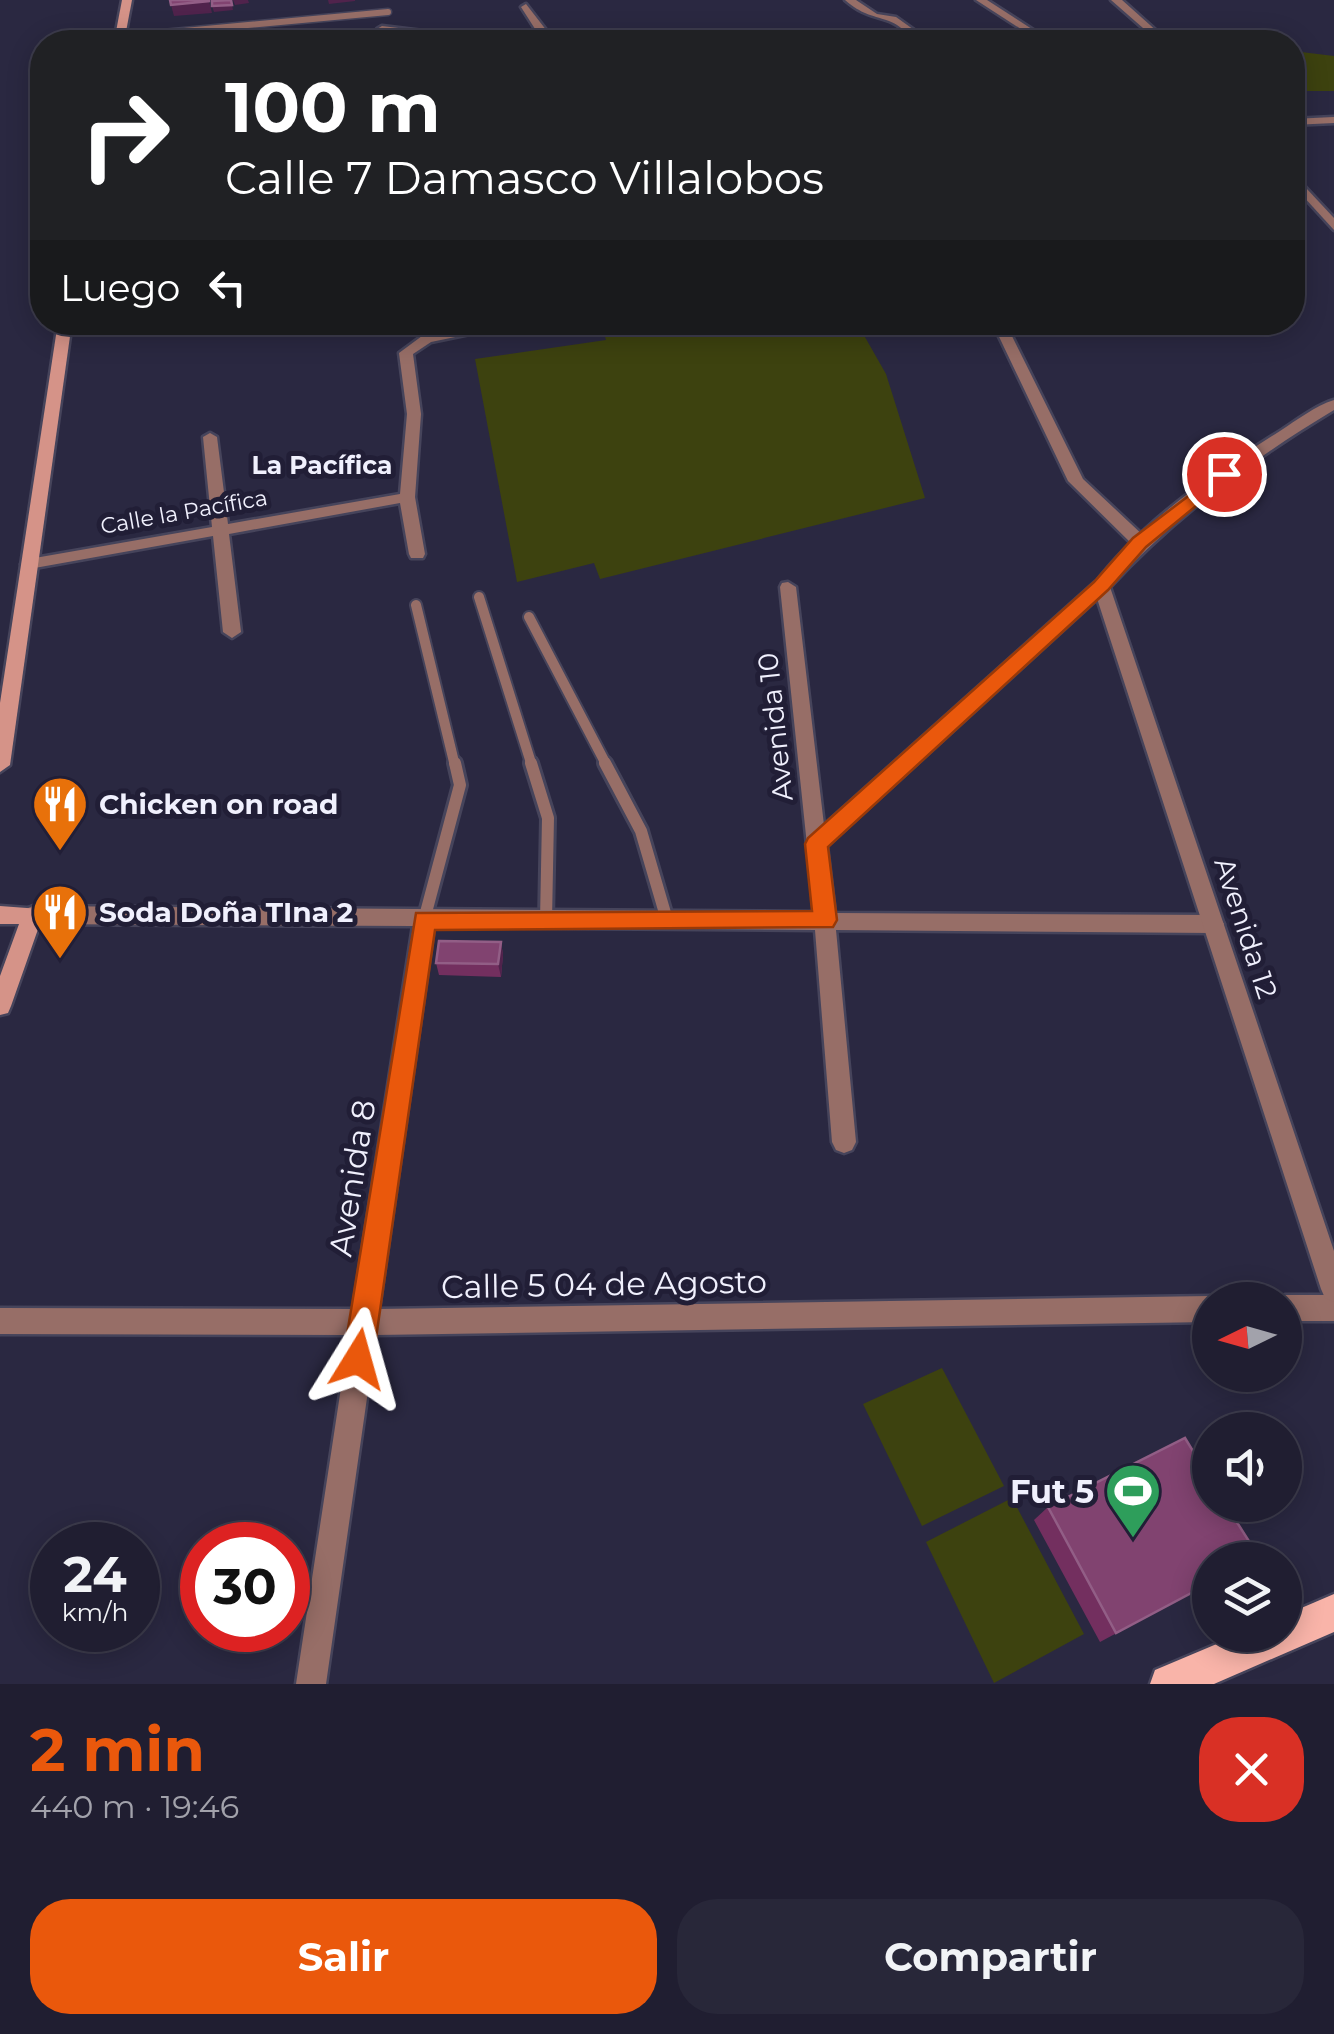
<!DOCTYPE html>
<html lang="es">
<meta charset="utf-8">
<style>
:root{--surface:#201e31;--page:#282739;--text:#f1f3f6;--muted:#a2a2ab;--line:#3d3c4d;--accent:#ea580c}
body{margin:0;font-family:Montserrat,sans-serif;background:var(--page);color:var(--text);height:100vh;display:flex;flex-direction:column;font-size:38px;white-space:nowrap}
*{box-sizing:border-box;margin:0}
p{font-size:32px;color:var(--muted)}
.icon{flex:none;width:55px;height:55px;fill:none;stroke:currentColor;stroke-width:2;stroke-linecap:round;stroke-linejoin:round}
.map{position:relative;height:1684px;overflow:hidden}
.sheet{display:flex;flex-direction:column;background:var(--surface);flex:1}
.sheet>*{flex:none}
.banner{position:absolute;left:30px;top:30px;width:1275px;height:305px;border-radius:40px;box-shadow:0 5px 25px #0003,0 0 0 2px var(--line);background:#202124;color:#fff;overflow:hidden}
.needle{width:65px;rotate:265deg}
.buttons{position:absolute;left:1192px;top:1282px;display:grid;gap:20px}
.buttons a{display:grid;place-items:center;width:110px;height:110px;border-radius:50%;background:var(--surface);box-shadow:0 5px 25px #0003,0 0 0 2px var(--line);font-size:50px}
.speed{position:absolute;left:30px;top:1522px;display:flex;gap:20px;font-size:50px;font-weight:700;text-align:center}
.speed>*{display:grid;place-content:center;width:130px;height:130px;border-radius:50%;background:var(--surface);box-shadow:0 5px 25px #0003,0 0 0 2px var(--line);line-height:1}
.speed small{font-size:25px;font-weight:400}
.speed .limit{border:15px solid #d22;background:#fff;color:#111}
.pin{position:absolute;display:grid;place-items:center;width:85px;height:85px;color:#fff;margin:-42px;border:5px solid #fff;border-radius:50%;box-shadow:0 2px 10px #0007}
.me{position:absolute;width:110px;margin:-55px;rotate:8deg;stroke-linejoin:round;filter:drop-shadow(0 0 8px #0008)}
.turn{display:flex;align-items:center;gap:35px;height:210px;padding:0 30px;font-size:45px}
.turn .icon{width:130px;height:130px;stroke-width:2.5}
.turn b{display:block;font-size:70px;line-height:85px}
.then{display:flex;align-items:center;height:95px;padding:0 30px;background:#0003;gap:20px;font-size:38px}
.round{display:grid;place-items:center;flex:none;width:105px;height:105px;border-radius:40px;background:var(--page)}
.headline{display:flex;align-items:center;justify-content:space-between;height:170px;padding:0 30px}
h1{font-size:60px;font-weight:700;line-height:75px;color:var(--accent)}
.button{display:flex;gap:20px;margin-top:auto;padding:20px 30px}
.button a{flex:1;height:115px;border-radius:40px;background:var(--accent);color:#fff;font-size:40px;font-weight:700;line-height:115px;text-align:center}
.button a+a{background:var(--page);color:var(--text)}
.map>svg:first-child{display:block}
.green{fill:#3d420f}
.lines{fill:none;stroke-linecap:round;stroke-linejoin:round}
.service-far3-casing{stroke:#46445b;stroke-width:9}
.service-far2-casing{stroke:#46445b;stroke-width:11}
.service-far1-casing{stroke:#46445b;stroke-width:14}
.service-casing{stroke:#46445b;stroke-width:18}
.minor-casing{stroke:#46445b;stroke-width:5}
.tertiary-casing{stroke:#46445b;stroke-width:5}
.secondary-casing{stroke:#46445b;stroke-width:5}
.primary-casing{stroke:#46445b;stroke-width:5}
.service-far3{stroke:#976e67;stroke-width:6}
.service-far2{stroke:#976e67;stroke-width:8}
.service-far1{stroke:#976e67;stroke-width:10}
.service{stroke:#976e67;stroke-width:12}
.minor{fill:#976e67;fill-rule:evenodd}
.tertiary{fill:#976e67;fill-rule:evenodd}
.secondary{fill:#d59388;fill-rule:evenodd}
.primary{fill:#f9b4a9;fill-rule:evenodd}
.wall{fill:#732f5f}
.shaded-wall{fill:#50234c}
.building{fill:#814370;stroke:#925e86;stroke-width:2.5}
.route{fill:#ea580c;stroke:#983908;stroke-width:2.5}
.labels{text-anchor:middle;dominant-baseline:central;stroke-width:10;stroke-linejoin:round;paint-order:stroke}
.far-street-label{font-size:22px;fill:#f0f0fd;stroke:#211e36}
.far-neighbourhood-label{font-size:25px;font-weight:bold;fill:#f0f0fd;stroke:#211e36}
.street-label{font-size:28px;fill:#f0f0fd;stroke:#211e36}
.poi-label{font-size:28px;font-weight:bold;fill:#f0f0fd;stroke:#211e36;text-anchor:start}
.near-street-label{font-size:32px;fill:#f0f0fd;stroke:#211e36}
.near-poi-label{font-size:32px;font-weight:bold;fill:#f0f0fd;stroke:#211e36;text-anchor:end}
</style>
<div class="map">
<svg width="1334" height="1684" viewBox="0 0 1334 1684">
<rect width="100%" height="100%" fill="#2a2841"/>
<g class="green">
<path d="M1293 51 1334 56V91H1293Z"/>
<path d="M601 323H857L886 374 925 498 600 579 594 563 517 582 475 359 606 340Z"/>
<path d="M942 1368 1004 1486 922 1526 863 1404Z"/>
<path d="M1012 1498 1084 1634 994 1683 926 1542Z"/>
</g>
<g class="lines">
<g class="service-far3-casing">
<path id="service-far3" d="M120 37 388 12"/>
</g>
<g class="service-far2-casing">
<path id="service-far2" d="M215 322V330"/>
</g>
<g class="service-far1-casing">
<g id="service-far1">
<path d="M479 597 532 766"/>
<path d="M416 605 455 766"/>
<path d="M529 617 607 766"/>
</g>
</g>
<g class="service-casing">
<g id="service">
<path d="M531 763 548 818 546 920"/>
<path d="M605 763 641 831 667 920"/>
<path d="M424 920 460 785 455 763"/>
</g>
</g>
<g class="minor-casing">
<g id="minor">
<path d="M845 0H856L877 14 896 17 931 42C913 43 905 27 889 21 869 14 863 15 845 0Z"/>
<path d="M976 0H987L1052 42H1041Z"/>
<path d="M1111 0H1122L1169 42H1159Z"/>
<path d="M526 4 550 35 552 42 524 36 423 37 377 29 382 26 423 31 537 32 521 7Z"/>
<path d="M1334 117V123L1292 125V119Z"/>
<path d="M1292 173 1334 218V230L1292 184Z"/>
<path d="M497 322H528L431 342 413 354 421 414 415 497 425 554 423 558H411L409 554 400 503 229 534 241 632 232 638 223 632 213 536 29 569 21 564 29 559 212 527 203 437 210 433 217 437 228 524 400 494 407 414 399 353 422 336Z"/>
<path d="M992 322H1005L1083 479 1146 538V546H1134L1068 481Z"/>
<path d="M1101 581 1107 582V590L827 846 835 913 1213 915 1220 918 1224 924 1220 930 1213 933 836 930 856 1142 852 1150 844 1153 836 1150 832 1142 815 930 434 927 379 1309 1210 1296 1219 1300H1210V1322L376 1335 326 1684H296L349 1335 0 1334V1308L353 1309 413 926 33 924 26 921 23 915 26 909 33 906 814 912 780 587 782 583 788 582 796 587 824 825 1095 582Z"/>
<path d="M1285 1295H1334V1321H1285V1300H1275Z"/>
</g>
</g>
<g class="tertiary-casing">
<path id="tertiary" d="M1334 400V410C1251 460 1175 516 1110 587L1334 1251V1302L1325 1298 1321 1289 1093 586C1140 523 1213 473 1280 431 1297 420 1315 406 1334 400Z"/>
</g>
<g class="secondary-casing">
<g id="secondary">
<path d="M122 0H132L124 42H114Z"/>
<path d="M58 322H72L10 765 0 772V703Z"/>
<path d="M0 906 40 909 43 915 11 1006 8 1013 0 1015V976L19 924H0Z"/>
</g>
</g>
<g class="primary-casing">
<path id="primary" d="M1334 1594V1632L1214 1684H1150L1155 1670 1238 1635H1285V1615Z"/>
</g>
<use href="#service-far3" class="service-far3"/>
<use href="#service-far2" class="service-far2"/>
<use href="#service-far1" class="service-far1"/>
<use href="#service" class="service"/>
<use href="#minor" class="minor"/>
<use href="#tertiary" class="tertiary"/>
<use href="#secondary" class="secondary"/>
<use href="#primary" class="primary"/>
</g>
<g class="wall">
<path d="M501 942 503 955 501 977 439 975 436 963Z"/>
<path d="M1048 1507 1210 1583 1100 1642 1034 1520Z"/>
</g>
<g class="shaded-wall">
<path d="M233 0H248L249 3 235 5Z"/>
<path d="M328 0H355V1L329 4Z"/>
<path d="M209 1 212 13 174 16 171 5Z"/>
<path d="M232 5 233 10 214 12 212 6Z"/>
<path d="M501 942 503 955 501 977 498 964Z"/>
</g>
<g class="building">
<path d="M170 0H209V1L171 5Z"/>
<path d="M231 0 232 5 212 6V1Z"/>
<path d="M439 941 501 942 498 964 436 963Z"/>
<path d="M1185 1438 1210 1479V1505H1226L1259 1557 1253 1560H1210V1583L1116 1633 1048 1507Z"/>
</g>
<path class="route" d="M1224 469 1230 471V478L1146 547 1108 590 828 847 837 920 833 927 435 930 373 1359 369 1369 358 1374 347 1369 343 1359 416 913 812 911 805 844 808 838 1094 582 1133 538Z"/>
<defs>
<g id="restaurant-pin" transform="scale(2.875)"><path d="M0 17L-7.5 6A9.5 9.5 0 1 1 7.5 6Z" fill="#e8710a" stroke="#211e36"/><path d="M-5-6h1v4h1v-4h1v4h1v-4h1v5L-1.5 .5V6h-2V.5L-5-1ZM5-6V6H3V1.5H1.5Q1.5-4 5-6Z" fill="#fff"/></g>
<g id="stadium-pin" transform="scale(2.875)"><path d="M0 17L-7.5 6A9.5 9.5 0 1 1 7.5 6Z" fill="#2e9e5b" stroke="#211e36"/><path d="M0-5a6.5 5 0 1 0 0 10a6.5 5 0 1 0 0-10ZM-3.5-1.8h7v3.6h-7Z" fill="#fff"/></g>
</defs>
<g fill-rule="evenodd">
<use href="#restaurant-pin" x="60" y="804"/>
<use href="#restaurant-pin" x="60" y="912"/>
<use href="#stadium-pin" x="1133" y="1491"/>
</g>
<g class="labels">
<g class="far-street-label">
<text transform="translate(184 512) rotate(-10)">Calle la Pacífica</text>
</g>
<g class="far-neighbourhood-label">
<text x="322" y="465">La Pacífica</text>
</g>
<g class="street-label">
<text transform="translate(775 727) rotate(-96)">Avenida 10</text>
<text transform="translate(1246 928) rotate(72)">Avenida 12</text>
</g>
<g class="poi-label">
<text x="99" y="804">Chicken on road</text>
<text x="99" y="912">Soda Doña TIna 2</text>
</g>
<g class="near-street-label">
<text transform="translate(352 1178) rotate(-81)">Avenida 8</text>
<text transform="translate(604 1284) rotate(-1)">Calle 5 04 de Agosto</text>
</g>
<g class="near-poi-label">
<text x="1094" y="1491">Fut 5</text>
</g>
</g>
</svg>
<div class="buttons">
<a><svg class="needle" viewBox="-14 -14 28 28"><path d="M0-13l5 13h-10z" fill="#e53935"/><path d="M0 13l5-13h-10z" fill="#a2a2ab"/></svg></a>
<a><svg class="icon" aria-label="sound" viewBox="0 0 24 24"><path d="M4 9h4l5-4v14l-5-4H4zM17 9q2 3 0 6"/></svg></a>
<a><svg class="icon" aria-label="layers" viewBox="0 0 24 24"><path d="M12 4l9 5-9 5-9-5zM3 14l9 5 9-5"/></svg></a>
</div>
<div class="speed"><div>24<small>km/h</small></div><div class="limit">30</div></div>
<div class="pin" style="left:1224px;top:474px;background:#d93025"><svg class="icon" aria-label="arrive" viewBox="0 0 24 24"><path d="M6 21V4h12l-3 4 3 4H6"/></svg></div>
<svg class="me" style="left:358px;top:1359px" viewBox="-20 -20 40 40"><path d="M0-17L14 15 0 8-14 15z" fill="#ea580c" stroke="#fff" stroke-width="4"/></svg>
<div class="banner">
<div class="turn"><svg class="icon" aria-label="right" viewBox="0 0 24 24"><path d="M7 20v-9h11M14 6l5 5-5 5"/></svg><div><b>100 m</b>Calle 7 Damasco Villalobos</div></div>
<div class="then">Luego<svg class="icon" aria-label="left" viewBox="0 0 24 24"><path d="M17 20v-9H6M10 6l-5 5 5 5"/></svg></div>
</div>
</div>
<section class="sheet">
<div class="headline"><div><h1>2 min</h1><p>440 m · 19:46</p></div><a class="round" style="background:#d93025;color:#fff"><svg class="icon" aria-label="close" viewBox="0 0 24 24"><path d="M6 6l12 12M18 6L6 18"/></svg></a></div>
<div class="button"><a>Salir</a><a>Compartir</a></div>
</section>
